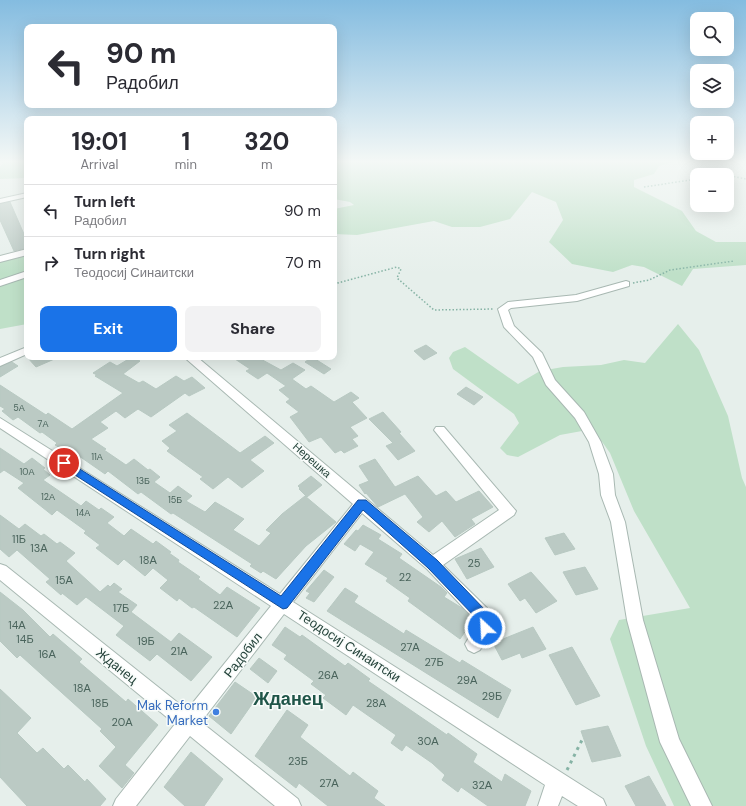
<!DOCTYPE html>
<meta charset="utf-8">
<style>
:root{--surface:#fff;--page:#f2f2f3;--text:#2b2b33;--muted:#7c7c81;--line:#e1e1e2;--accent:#1a73e8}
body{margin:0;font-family:"DM Sans",sans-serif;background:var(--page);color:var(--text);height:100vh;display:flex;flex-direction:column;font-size:15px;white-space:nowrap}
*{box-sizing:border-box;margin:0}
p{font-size:13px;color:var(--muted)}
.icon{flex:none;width:22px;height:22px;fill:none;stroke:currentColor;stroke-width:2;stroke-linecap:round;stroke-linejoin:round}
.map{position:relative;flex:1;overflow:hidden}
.drawer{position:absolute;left:24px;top:116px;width:313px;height:244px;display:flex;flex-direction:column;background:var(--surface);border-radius:8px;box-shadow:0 4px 16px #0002}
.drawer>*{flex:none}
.top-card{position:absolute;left:24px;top:24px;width:313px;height:84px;border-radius:8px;box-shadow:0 4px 16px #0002;background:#fff;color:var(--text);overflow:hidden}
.fabs{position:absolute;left:690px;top:12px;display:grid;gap:8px}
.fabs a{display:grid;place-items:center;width:44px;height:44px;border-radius:8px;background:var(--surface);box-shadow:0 4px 16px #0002;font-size:20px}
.pin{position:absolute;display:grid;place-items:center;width:34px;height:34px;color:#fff;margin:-17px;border:2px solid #fff;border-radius:50%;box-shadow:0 1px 4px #0007}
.me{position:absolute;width:44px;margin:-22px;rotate:335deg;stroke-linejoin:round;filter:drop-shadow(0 0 3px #0008)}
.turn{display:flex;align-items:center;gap:14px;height:84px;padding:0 16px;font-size:18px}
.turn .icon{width:52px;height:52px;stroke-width:2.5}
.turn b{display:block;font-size:28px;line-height:34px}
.eta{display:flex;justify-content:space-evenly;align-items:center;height:68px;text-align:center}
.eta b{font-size:24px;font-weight:700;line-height:28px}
.action{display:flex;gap:8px;margin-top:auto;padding:8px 16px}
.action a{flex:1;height:46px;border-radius:8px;background:var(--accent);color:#fff;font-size:16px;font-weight:700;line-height:46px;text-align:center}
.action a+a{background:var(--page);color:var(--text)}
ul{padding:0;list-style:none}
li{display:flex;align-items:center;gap:12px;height:52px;padding:0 16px;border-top:1px solid var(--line)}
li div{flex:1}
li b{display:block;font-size:15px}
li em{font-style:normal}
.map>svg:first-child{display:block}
.green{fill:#bfe0c8}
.building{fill:#bbcac4;stroke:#b8c9c2}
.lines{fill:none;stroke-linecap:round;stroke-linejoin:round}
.street-casing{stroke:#a8b8b2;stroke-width:2}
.path-far1{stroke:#86b3a5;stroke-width:1.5;stroke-dasharray:1.5 2;stroke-linecap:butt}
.path{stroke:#86b3a5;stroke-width:3;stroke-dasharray:3 4.5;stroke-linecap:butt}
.street{fill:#fff;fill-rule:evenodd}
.route{fill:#1a73e8;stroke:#114b97}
.shop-dot{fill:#3f7fe0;stroke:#f7fbf9;stroke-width:1.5}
.labels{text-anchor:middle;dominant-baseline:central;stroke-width:3;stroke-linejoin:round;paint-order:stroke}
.number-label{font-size:9px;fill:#4a645c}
.street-label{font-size:11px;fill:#24423a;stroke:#f7fbf9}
.near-number-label{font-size:11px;fill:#4a645c}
.near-street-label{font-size:13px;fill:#24423a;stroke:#f7fbf9}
.near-shop-label{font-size:13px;fill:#366cbe;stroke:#f7fbf9;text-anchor:end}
.near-district-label{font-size:18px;font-weight:bold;fill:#1f5548;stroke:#f7fbf9}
</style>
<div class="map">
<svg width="746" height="806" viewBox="0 0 746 806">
<rect width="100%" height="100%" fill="#e6efeb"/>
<g class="green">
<path d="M1 161H20L27 166V178L0 179V167L3 163Z"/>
<path d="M334 161H678L659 166 654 174 634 180V187L682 211 696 231 716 242H746V265L693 269 682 286 644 267 632 265 613 272 572 264 549 242 563 220 556 202 532 192 510 219 480 227H452L434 221 357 235 334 234V209L354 205 350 202 334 199Z"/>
<path d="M27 254V324L0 329V261Z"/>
<path d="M678 324 699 350 728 416 742 478 746 487V806H674L646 746 610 639 619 620 690 608 634 511 610 453 598 436 582 431 560 435 518 457 507 455 500 448 519 423 514 414 453 369 449 358 453 352 465 347 518 384 540 371 563 367 601 365 624 360 645 363Z"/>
</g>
<g class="building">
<path d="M10 202 27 241 23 243 26 248 14 251 0 220V204Z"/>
<path d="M426 345 437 353 424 360 414 351Z"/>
<path d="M27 357H59L36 367Z"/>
<path d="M132 357 140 361 123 374 139 383 143 381 156 389 176 376 184 381 192 377 205 388 189 396 185 393 151 417 138 409 125 418 116 411 100 422 108 428 91 439 106 449 104 450 126 465 134 459 148 470 150 469 160 477 154 482 170 493 178 486 192 496 186 501 205 512 215 502 244 519 233 530 259 546 271 533 266 530 282 514 305 496 336 522 306 546 276 579 263 571 261 573 250 566 252 564 173 513 171 514 141 492 138 494 108 471 105 474 69 449 66 451 55 445 57 443 42 432 40 433 18 417 13 420 2 411 5 409 0 406V385L46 415 48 413 72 429 123 393 95 376 97 375 93 373 110 362 117 366Z"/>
<path d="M232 357H257L281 370 293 363 305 370 292 379 306 389 311 386 334 402 351 392 359 398 352 402 367 418 350 427 358 436 352 439 358 446 344 453 341 450 335 453 321 437 309 442 290 417 299 412 286 402 290 399 279 390 286 386 267 373 258 379 246 371 250 369Z"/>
<path d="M312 357 331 369 324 374 305 362Z"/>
<path d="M12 362 18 366 0 377V367Z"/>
<path d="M466 387 483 397 474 405 457 394Z"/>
<path d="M383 412 401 432 399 433 415 451 398 460 386 446 393 443 369 419Z"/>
<path d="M187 413 240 453 265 436 274 443 250 460 264 471 242 488 228 477 213 489 200 479 203 477 167 451 170 448 162 441 177 431 169 425Z"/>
<path d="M0 448 24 464 32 458 45 468 43 469 50 475 43 480 81 506 86 501 99 510 101 508 114 517 107 523 124 536 131 529 153 544 156 541 171 552 169 553 179 560 178 562 200 577 198 579 220 595 227 587 260 608 237 637 194 607 192 608 179 598 177 601 160 588 168 580 153 568 145 576 124 559 118 565 96 548 100 545 84 533 86 531 57 510 52 515 18 488 24 483 4 470 0 473Z"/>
<path d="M375 459 395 487 418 476 436 496 446 491 456 502 479 491 493 507 471 519 475 524 455 537 442 521 429 532 417 522 423 517 405 494 378 507 366 493 365 494 359 485 369 481 359 466Z"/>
<path d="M311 476 322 485 307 497 299 489 300 488 298 486Z"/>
<path d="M0 515 19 529 25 524 41 536 44 534 57 544 60 542 75 553 66 561 100 592 108 585 110 587 114 583 122 589 118 592 137 605 131 612 171 642 179 633 212 657 191 681 157 654 150 661 116 635 124 626 86 597 77 605 62 593 61 595 46 582 50 579 17 550 9 557 0 549Z"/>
<path d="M363 525 381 535 378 539 402 554 399 558 441 587 447 593 444 597 462 608 473 620 460 639 408 601 410 598 386 581 388 578 365 564 374 552 360 544 355 551 344 544 356 530 358 531Z"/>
<path d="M564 533 575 549 555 555 545 538Z"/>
<path d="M481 548 494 567 467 579 455 559Z"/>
<path d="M585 567 598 589 576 595 563 572Z"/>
<path d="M324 570 334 577 314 602 306 598 310 593 306 591Z"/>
<path d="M531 572 557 601 536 613 525 598 520 601 508 584Z"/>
<path d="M345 588 358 596 354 602 404 634 406 630 460 663 462 660 511 690 498 718 327 611Z"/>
<path d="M0 592 23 610 50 637 53 634 82 659 79 662 126 702 128 699 158 725 125 765 134 773 122 788 99 766 116 747 100 731 102 729 20 655 17 658 0 641Z"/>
<path d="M285 627 300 637 302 635 345 666 348 663 370 679 368 681 447 735 448 733 477 754 473 762 502 782 505 774 531 791 525 806H488L461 787 458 792 442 780 445 775 432 763 406 745 402 751 391 743 396 735 353 705 346 715 323 698 326 695 311 684 314 681 284 659 287 655 272 645Z"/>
<path d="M533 627 546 649 522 658 520 653 502 660 493 643Z"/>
<path d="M572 647 600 696 576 705 549 655Z"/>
<path d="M259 658 277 671 268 683 250 669Z"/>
<path d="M235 682 257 697 231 734 209 716Z"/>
<path d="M0 689 31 718 17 733 37 753 43 748 64 769 68 765 85 782 87 779 106 799 100 806H27L0 777Z"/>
<path d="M287 710 308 725 300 737 350 776 353 772 378 791 374 798 385 806H328L299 783 296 788 255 756Z"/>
<path d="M608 726 621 756 592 762 581 731Z"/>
<path d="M191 752 223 779 204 806H185L164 787Z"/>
<path d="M649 776 666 806H636L625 786Z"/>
</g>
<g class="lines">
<g class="street-casing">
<g id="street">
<path d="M27 193V197L0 203V199Z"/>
<path d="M27 249V255L0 262V256Z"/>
<path d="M27 271V277L0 286V280Z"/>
<path d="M626 281 629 282V286L577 301 511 308 508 310 514 326 542 353 555 380 584 412 601 442 613 474 615 495 625 522 643 620 679 739 712 806H691L660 742 627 620 611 522 601 495 599 474 589 442 575 418 546 385 533 357 504 327 498 309 508 302 576 295Z"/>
<path d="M27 347V354L0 366V358Z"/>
<path d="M184 357H197L433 555 499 510 434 430 436 427H444L516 511 514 515 443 565 489 610 493 628 480 650 474 653 468 650 465 644 476 626 475 620 427 569 362 513 293 602 603 799 606 806H578L562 796 558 806H538L545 785 284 614 201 722 298 799 301 806H275L190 736 136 806H113L116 799 175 724 0 580V564L6 566 187 710 271 606 0 428V418L280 594 353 504Z"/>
</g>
</g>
<g class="path-far1">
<path d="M717 175H726"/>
<path d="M727 175 746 179"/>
<path d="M644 187 697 179"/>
<path d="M633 283 649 280 670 270 734 261"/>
<path d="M334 284 397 267 401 269 397 278 434 310 494 309"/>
</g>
<path class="path" d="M567 770 583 738"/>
<use href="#street" class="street"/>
</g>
<linearGradient id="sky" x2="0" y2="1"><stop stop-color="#84bce0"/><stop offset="0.59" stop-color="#f4f8f6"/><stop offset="1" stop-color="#f4f8f6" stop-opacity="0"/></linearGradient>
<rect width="746" height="274" fill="url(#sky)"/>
<path class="route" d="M64 459 281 596 358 500H366L437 560 487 612 492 628 490 632 485 634 481 632 477 619 428 568 363 510 287 608 283 609 61 466 59 463 61 461Z"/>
<circle class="shop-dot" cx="216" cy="712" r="4"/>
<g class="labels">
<g class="number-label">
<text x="19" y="408">5А</text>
<text x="43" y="424">7А</text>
<text x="97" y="457">11А</text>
<text x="27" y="472">10А</text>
<text x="143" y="481">13Б</text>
<text x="48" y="497">12А</text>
<text x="175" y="500">15Б</text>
<text x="83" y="513">14А</text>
</g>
<g class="street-label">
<text transform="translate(312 460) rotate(41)">Нерешка</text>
</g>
<g class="near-number-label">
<text x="19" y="539">11Б</text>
<text x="39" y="548">13А</text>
<text x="148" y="560">18А</text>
<text x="474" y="563">25</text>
<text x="405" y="577">22</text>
<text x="64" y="580">15А</text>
<text x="223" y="605">22А</text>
<text x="121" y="608">17Б</text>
<text x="17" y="625">14А</text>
<text x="25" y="639">14Б</text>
<text x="146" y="641">19Б</text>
<text x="410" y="647">27А</text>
<text x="179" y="651">21А</text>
<text x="47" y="654">16А</text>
<text x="434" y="662">27Б</text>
<text x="328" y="675">26А</text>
<text x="467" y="680">29А</text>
<text x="82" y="688">18А</text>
<text x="492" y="696">29Б</text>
<text x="100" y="703">18Б</text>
<text x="376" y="703">28А</text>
<text x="122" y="722">20А</text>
<text x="428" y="741">30А</text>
<text x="298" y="761">23Б</text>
<text x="329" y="783">27А</text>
<text x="482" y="785">32А</text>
</g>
<g class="near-street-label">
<text transform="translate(349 646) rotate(33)">Теодосиј Синаитски</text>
<text transform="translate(243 655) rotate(-52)">Радобил</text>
<text transform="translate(117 666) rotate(39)">Жданец</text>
</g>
<g class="near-shop-label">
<text x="208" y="705">Mak Reform<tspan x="208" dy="15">Market</tspan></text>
</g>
<g class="near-district-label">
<text x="288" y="699">Жданец</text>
</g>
</g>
</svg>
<div class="fabs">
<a><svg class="icon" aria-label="search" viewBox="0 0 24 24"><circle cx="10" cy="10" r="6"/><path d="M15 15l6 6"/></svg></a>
<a><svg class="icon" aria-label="layers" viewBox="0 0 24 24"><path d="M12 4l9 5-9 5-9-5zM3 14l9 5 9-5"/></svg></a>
<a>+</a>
<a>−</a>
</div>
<div class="pin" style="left:64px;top:463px;background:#d93025"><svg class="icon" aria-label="arrive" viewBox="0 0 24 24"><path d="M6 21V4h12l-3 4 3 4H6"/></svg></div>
<svg class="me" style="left:485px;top:628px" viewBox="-20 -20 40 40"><circle r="17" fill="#1a73e8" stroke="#fff" stroke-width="3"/><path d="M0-11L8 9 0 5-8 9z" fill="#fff"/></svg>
<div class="top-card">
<div class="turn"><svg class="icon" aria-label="left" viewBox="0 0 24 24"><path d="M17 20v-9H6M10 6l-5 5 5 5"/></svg><div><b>90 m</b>Радобил</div></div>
</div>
<section class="drawer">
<div class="eta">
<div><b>19:01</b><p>Arrival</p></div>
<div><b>1</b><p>min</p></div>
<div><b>320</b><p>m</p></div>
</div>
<ul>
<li><svg class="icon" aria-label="left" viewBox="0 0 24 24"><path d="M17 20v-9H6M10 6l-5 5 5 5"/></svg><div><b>Turn left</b><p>Радобил</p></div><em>90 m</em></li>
<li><svg class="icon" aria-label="right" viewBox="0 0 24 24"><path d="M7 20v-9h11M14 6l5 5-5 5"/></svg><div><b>Turn right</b><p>Теодосиј Синаитски</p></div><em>70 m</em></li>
</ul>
<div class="action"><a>Exit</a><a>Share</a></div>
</section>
</div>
